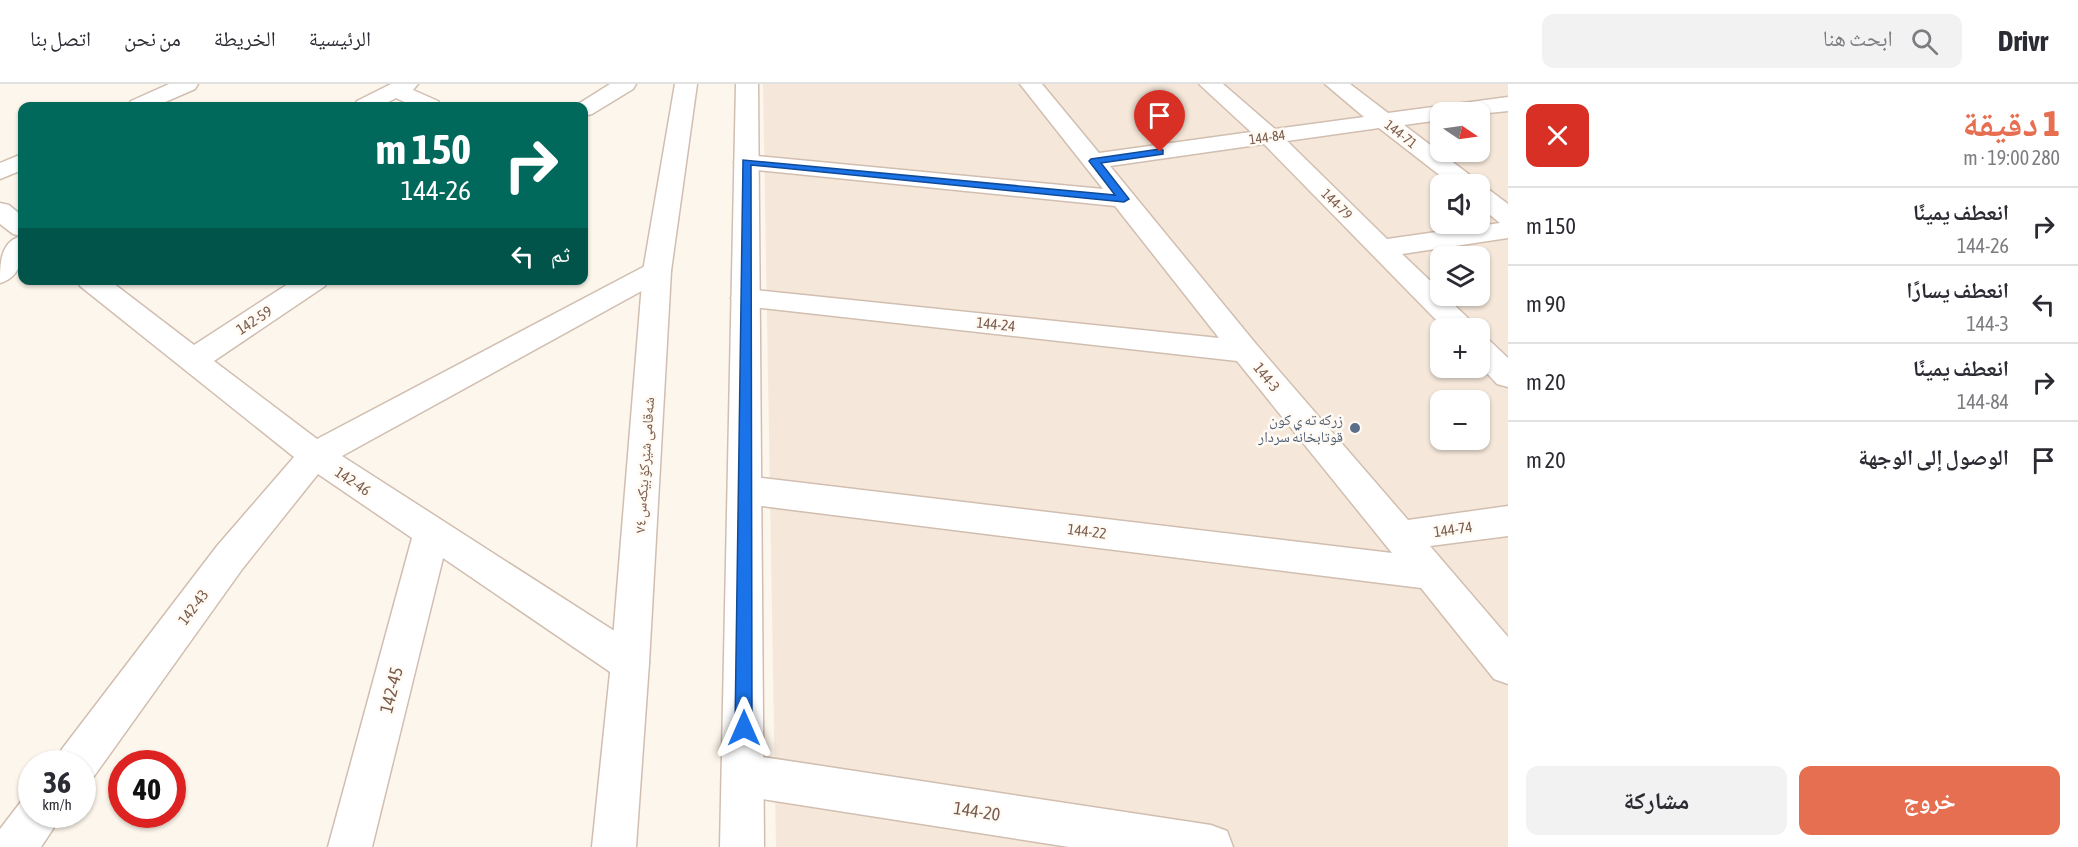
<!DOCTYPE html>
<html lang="ar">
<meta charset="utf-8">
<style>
:root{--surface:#fff;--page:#f2f2f3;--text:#2b2b33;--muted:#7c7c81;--line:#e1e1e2;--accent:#e76f51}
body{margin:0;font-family:"Asap Condensed","Noto Naskh Arabic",sans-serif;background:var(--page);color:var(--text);direction:rtl;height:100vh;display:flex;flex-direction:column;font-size:22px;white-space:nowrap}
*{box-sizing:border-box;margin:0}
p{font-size:20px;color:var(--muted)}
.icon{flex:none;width:33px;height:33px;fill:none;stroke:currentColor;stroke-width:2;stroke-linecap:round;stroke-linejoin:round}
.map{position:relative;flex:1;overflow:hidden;direction:ltr}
.sheet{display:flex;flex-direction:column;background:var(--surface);width:570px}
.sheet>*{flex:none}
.banner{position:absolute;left:18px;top:18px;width:570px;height:183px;border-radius:12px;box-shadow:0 2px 4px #0004;direction:rtl;background:#00695c;color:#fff;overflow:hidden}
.needle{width:39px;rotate:103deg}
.fabs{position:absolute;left:1430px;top:18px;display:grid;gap:12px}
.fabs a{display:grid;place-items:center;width:60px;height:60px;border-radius:12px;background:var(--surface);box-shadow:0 2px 4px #0004;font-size:30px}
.speed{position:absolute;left:18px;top:666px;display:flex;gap:12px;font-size:30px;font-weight:700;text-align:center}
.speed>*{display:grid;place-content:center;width:78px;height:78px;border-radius:50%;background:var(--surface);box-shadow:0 2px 4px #0004;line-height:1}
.speed small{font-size:15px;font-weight:400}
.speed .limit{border:9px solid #d22;background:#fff;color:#111}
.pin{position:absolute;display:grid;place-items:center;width:51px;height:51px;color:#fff;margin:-62px -26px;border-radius:50% 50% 50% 0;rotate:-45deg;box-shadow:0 0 6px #0007}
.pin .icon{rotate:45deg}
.me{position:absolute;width:66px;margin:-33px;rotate:0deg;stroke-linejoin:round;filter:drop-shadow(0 0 4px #0008)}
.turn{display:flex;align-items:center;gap:21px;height:126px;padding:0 18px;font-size:27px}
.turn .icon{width:78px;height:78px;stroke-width:2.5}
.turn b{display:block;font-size:42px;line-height:51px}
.then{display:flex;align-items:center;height:57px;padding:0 18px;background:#0003;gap:12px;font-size:22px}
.round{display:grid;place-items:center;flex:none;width:63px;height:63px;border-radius:12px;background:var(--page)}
.head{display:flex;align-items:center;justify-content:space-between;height:102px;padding:0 18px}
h1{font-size:36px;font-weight:800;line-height:45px;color:var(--accent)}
.action{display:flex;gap:12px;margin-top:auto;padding:12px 18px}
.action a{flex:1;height:69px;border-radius:12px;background:var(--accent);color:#fff;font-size:24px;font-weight:800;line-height:69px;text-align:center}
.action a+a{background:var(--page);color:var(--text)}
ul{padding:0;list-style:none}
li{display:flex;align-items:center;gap:18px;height:78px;padding:0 18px;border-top:2px solid var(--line)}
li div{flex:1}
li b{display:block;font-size:22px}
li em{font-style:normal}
header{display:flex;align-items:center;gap:36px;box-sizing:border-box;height:84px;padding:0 30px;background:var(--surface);border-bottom:2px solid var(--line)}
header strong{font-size:28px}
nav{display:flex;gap:33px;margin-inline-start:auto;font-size:21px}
.search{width:420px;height:54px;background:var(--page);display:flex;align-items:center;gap:15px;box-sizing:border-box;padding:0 21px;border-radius:12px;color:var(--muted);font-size:22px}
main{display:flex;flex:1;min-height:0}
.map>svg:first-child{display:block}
.residential{fill:#f5e8da;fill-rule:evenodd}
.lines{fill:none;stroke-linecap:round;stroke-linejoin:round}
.minor-casing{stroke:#d1beb0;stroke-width:3}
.tertiary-casing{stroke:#d1beb0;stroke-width:3}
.minor{fill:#fff;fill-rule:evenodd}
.tertiary{fill:#fff;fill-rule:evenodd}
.route{fill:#1a73e8;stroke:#114b97;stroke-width:1.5}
.service-dot{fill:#5c6f8a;stroke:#fffaf3;stroke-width:2}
.labels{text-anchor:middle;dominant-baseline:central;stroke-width:5;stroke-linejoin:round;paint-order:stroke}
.far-street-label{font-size:14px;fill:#7a5c4d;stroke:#fffaf3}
.street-label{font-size:15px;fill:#7a5c4d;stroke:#fffaf3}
.service-label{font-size:15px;fill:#4e5e75;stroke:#fffaf3;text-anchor:end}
.near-street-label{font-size:18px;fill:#7a5c4d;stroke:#fffaf3}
</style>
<header>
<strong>Drivr</strong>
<div class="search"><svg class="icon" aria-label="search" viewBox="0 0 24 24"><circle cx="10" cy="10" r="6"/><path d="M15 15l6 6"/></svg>ابحث هنا</div>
<nav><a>الرئيسية</a><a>الخريطة</a><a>من نحن</a><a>اتصل بنا</a></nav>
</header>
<main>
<section class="sheet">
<div class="head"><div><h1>1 دقيقة</h1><p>280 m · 19:00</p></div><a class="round" style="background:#d93025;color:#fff"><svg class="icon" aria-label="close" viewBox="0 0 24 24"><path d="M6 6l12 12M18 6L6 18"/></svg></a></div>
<ul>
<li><svg class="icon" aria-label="right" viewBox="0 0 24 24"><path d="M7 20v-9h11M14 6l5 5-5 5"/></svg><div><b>انعطف يمينًا</b><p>144-26</p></div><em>150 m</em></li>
<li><svg class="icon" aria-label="left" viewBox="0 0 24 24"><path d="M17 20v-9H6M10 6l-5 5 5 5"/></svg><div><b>انعطف يسارًا</b><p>144-3</p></div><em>90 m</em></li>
<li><svg class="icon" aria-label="right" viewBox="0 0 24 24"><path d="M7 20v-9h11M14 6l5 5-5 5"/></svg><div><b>انعطف يمينًا</b><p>144-84</p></div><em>20 m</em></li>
<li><svg class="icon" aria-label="arrive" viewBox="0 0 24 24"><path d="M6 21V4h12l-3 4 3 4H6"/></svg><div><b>الوصول إلى الوجهة</b></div><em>20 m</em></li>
</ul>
<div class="action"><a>خروج</a><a>مشاركة</a></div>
</section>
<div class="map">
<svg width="1508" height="763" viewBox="0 0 1508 763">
<rect width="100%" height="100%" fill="#fdf6ec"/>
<path class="residential" d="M763 0H1508V763H776ZM1440 28H1479V68H1440ZM1440 100H1479V140H1440ZM1440 172H1479V212H1440ZM1440 244H1479V284H1440ZM1440 316H1479V356H1440Z"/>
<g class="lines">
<g class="minor-casing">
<g id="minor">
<path d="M169 0H198L195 5 156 22H128L131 17Z"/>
<path d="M391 0H418L413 6 438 17 441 22H413L396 14 381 22H354L357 17Z"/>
<path d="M610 0H636L633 5 592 30 584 32V22H575Z"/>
<path d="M1020 0H1042L1099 69 1251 48 1199 0H1223L1275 45 1364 33 1325 0H1350L1388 29 1508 13V27L1479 30 1440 28V36L1404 41 1475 95 1478 100H1451L1379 44 1287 57 1387 155 1500 139 1479 122V103L1488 105 1508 120V154L1402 170 1440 206V212H1445L1471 237 1475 244H1444L1264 60 1110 82 1256 260 1408 436 1508 422V452L1430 462 1508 553V600L1494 595 1421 504 745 420 733 416 728 406 733 396 745 392 1392 469 1237 277 735 221 731 214 735 207 745 205 1219 254 1115 122 746 85 738 83 734 78 738 73 746 71 1103 105Z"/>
<path d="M22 70V86L0 95V79Z"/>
<path d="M0 119 9 121 22 132C22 156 29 191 0 199 0 180 0 158 21 152L13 150 0 140Z"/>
<path d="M657 178 667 181 671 187 667 193 342 372 644 566 649 579 644 592 630 597 616 592 443 474 372 763H328L412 454 318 390 243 484 92 695 82 699V680H56L62 665 217 462 294 373 80 202 77 196H109L194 261 294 196H328L325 202 214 277 317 355 647 181Z"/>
<path d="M1479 253 1489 256 1508 274V303L1497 300 1479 281Z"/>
<path d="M743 670 1211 741 1227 747 1233 763H1069L743 712 728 706 722 691 728 676Z"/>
<path d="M32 711V730H60L53 745 41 763H0V745L23 715Z"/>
</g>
</g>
<g class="tertiary-casing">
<g id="tertiary">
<path d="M675 0H697L671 187 649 579 636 763H592L611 579 643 187Z"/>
<path d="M736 0H758L764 763H720Z"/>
</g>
</g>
<use href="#minor" class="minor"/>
<use href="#tertiary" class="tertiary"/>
</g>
<path class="route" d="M1160 65 1163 66V70L1101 79 1129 115 1124 118 751 81 752 644 750 650 744 652 738 650 735 644 743 76 1115 111 1089 77 1091 75Z"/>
<circle class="service-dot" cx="1355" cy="344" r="6"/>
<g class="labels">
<g class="far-street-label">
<text transform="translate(1401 50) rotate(38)">144-71</text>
<text transform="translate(1267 53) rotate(-8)">144-84</text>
<text transform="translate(1337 120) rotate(45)">144-79</text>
</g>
<g class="street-label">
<text transform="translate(254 236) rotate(-33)">142-59</text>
<text transform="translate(996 240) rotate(6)">144-24</text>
<text transform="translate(1267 293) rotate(51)">144-3</text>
<text transform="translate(644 381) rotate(-86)">شەقامی شێرکۆ بێکەس ٧٤</text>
<text transform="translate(353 397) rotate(34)">142-46</text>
<text transform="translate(1453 445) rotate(-8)">144-74</text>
<text transform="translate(1087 447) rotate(7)">144-22</text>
<text transform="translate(193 523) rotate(-53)">142-43</text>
</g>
<g class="service-label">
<text x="1343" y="335">زركه ته ي كون<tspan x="1343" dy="17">قوتابخانه سردار</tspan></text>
</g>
<g class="near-street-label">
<text transform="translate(391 606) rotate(-76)">142-45</text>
<text transform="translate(977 727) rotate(9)">144-20</text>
</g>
</g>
</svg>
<div class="fabs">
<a><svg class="needle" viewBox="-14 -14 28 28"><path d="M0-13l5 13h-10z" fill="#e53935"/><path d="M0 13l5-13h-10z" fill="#7c7c81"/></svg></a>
<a><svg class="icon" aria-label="sound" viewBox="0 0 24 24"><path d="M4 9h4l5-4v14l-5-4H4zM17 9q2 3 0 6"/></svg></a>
<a><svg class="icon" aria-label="layers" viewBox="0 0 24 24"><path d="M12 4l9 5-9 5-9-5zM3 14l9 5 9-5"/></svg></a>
<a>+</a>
<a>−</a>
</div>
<div class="speed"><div>36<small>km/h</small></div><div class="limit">40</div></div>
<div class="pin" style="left:1160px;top:68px;background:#d93025"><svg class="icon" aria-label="arrive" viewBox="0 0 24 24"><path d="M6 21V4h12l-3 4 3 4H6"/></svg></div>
<svg class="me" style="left:744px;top:644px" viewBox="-20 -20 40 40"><path d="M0-17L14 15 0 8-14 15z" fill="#1a73e8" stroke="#fff" stroke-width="4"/></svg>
<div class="banner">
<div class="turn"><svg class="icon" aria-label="right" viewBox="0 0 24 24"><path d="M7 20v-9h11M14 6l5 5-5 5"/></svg><div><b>150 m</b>144-26</div></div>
<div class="then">ثم<svg class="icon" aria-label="left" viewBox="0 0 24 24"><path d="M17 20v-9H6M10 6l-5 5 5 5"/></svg></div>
</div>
</div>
</main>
